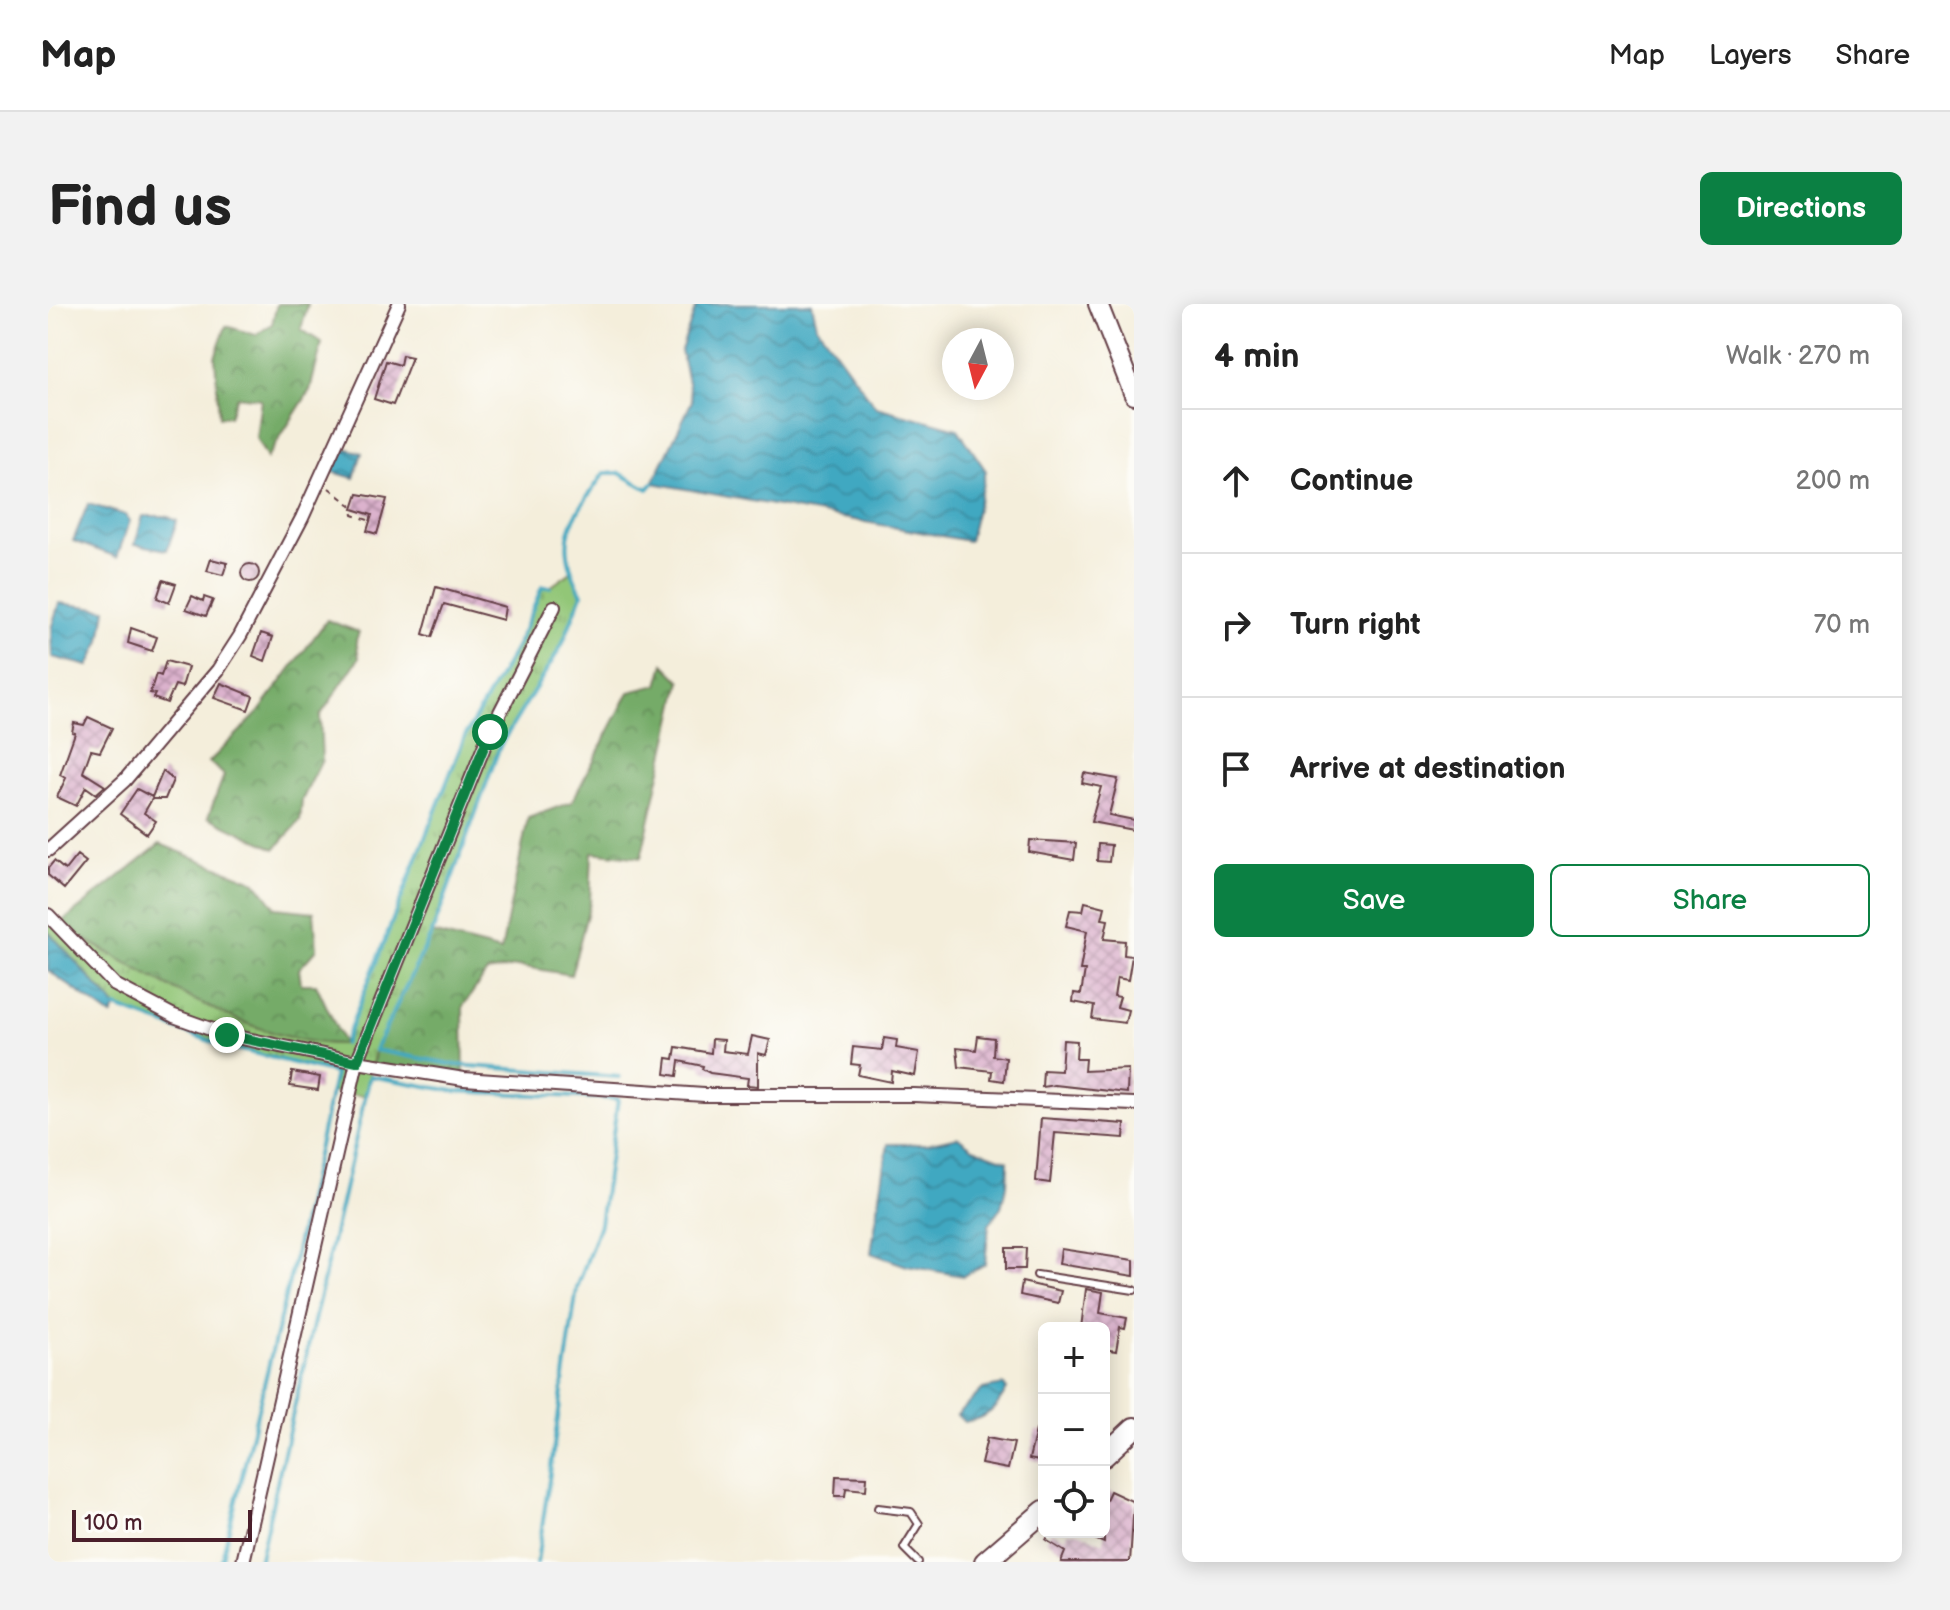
<!DOCTYPE html>
<html lang="en">
<head>
<meta charset="utf-8">
<style>
  :root { --surface:#fff; --page:#f2f2f2; --text:#222; --muted:#767676; --line:#e0e0e0; --accent:#0b8043 }
  body { margin:0; font-family:"Balsamiq Sans",sans-serif; background:var(--page); color:var(--text) }
  .controls { position:absolute; right:24px; bottom:24px; display:grid; overflow:hidden; border-radius:12px; box-shadow:0 4px 20px #0003 }
  .controls button { width:72px; height:72px; display:grid; place-items:center; padding:0; border:0; border-bottom:2px solid var(--line); background:var(--surface); color:var(--text); font:40px sans-serif }
  .compass { position:absolute; left:894px; top:24px; width:72px; height:72px; border-radius:50%; background:var(--surface); box-shadow:0 4px 20px #0003; rotate:187deg }
  .scale { position:absolute; left:24px; bottom:20px; width:180px; box-sizing:border-box; padding-left:8px; border:4px solid #4a1f2b; border-top:0; font-size:22px; line-height:28px; white-space:nowrap; color:#4a1f2b; -webkit-text-stroke:6px #fdfcf7; paint-order:stroke }
  .stop { position:absolute; width:24px; height:24px; margin:-18px; border:6px solid #0b8043; border-radius:50%; background:#fff }
  .stop.end { background:#0b8043; border-color:#fff; box-shadow:0 2px 8px #0008 }
  .list { margin:0; padding:0; list-style:none }
  h2 { display:flex; justify-content:space-between; align-items:center; height:104px; margin:0; padding:0 32px; font-size:34px }
  h2 small { font-size:26px; font-weight:400; color:var(--muted) }
  .list li { display:grid; grid-template-columns:52px 1fr auto; gap:24px; align-items:center; box-sizing:border-box; height:144px; padding:0 32px; border-top:2px solid var(--line) }
  .list b { display:block; font-size:30px; white-space:nowrap }
  .list em { font-size:26px; font-style:normal; color:var(--muted) }
  .actions { display:flex; gap:16px; padding:24px 32px }
  .actions a { flex:1; padding:18px 0; border:2px solid var(--accent); border-radius:12px; text-align:center; font-size:28px; color:var(--accent) }
  .actions .main { background:var(--accent); color:#fff }
  .icon { flex:none; width:44px; height:44px; fill:none; stroke:currentColor; stroke-width:2; stroke-linecap:round; stroke-linejoin:round }
  .map { position:relative; flex:none; width:1086px; height:1258px; overflow:hidden; border-radius:12px }
  header { display:flex; align-items:center; gap:48px; box-sizing:border-box; height:112px; padding:0 40px; background:var(--surface); border-bottom:2px solid var(--line) }
  header strong { font-size:38px }
  nav { display:flex; gap:44px; margin-inline-start:auto; font-size:28px }
  .intro { display:flex; align-items:center; justify-content:space-between; box-sizing:border-box; height:192px; padding:0 48px }
  h1 { margin:0; font-size:56px }
  .button { padding:20px 36px; border-radius:12px; background:var(--accent); color:#fff; font-size:28px; font-weight:700 }
  main { display:flex; gap:48px; padding:0 48px }
  aside { flex:1; background:var(--surface); border-radius:12px; box-shadow:0 4px 20px #0003 }
  .map>svg:first-child { display:block }
  .grass { fill:url(#grass-tufts); stroke:#6e7251; stroke-width:2 }
  .forest { fill:url(#forest-crowns); stroke:#60654a; stroke-width:2 }
  .water { fill:url(#water-waves); stroke:#466476; stroke-width:2 }
  .lines { fill:none; stroke-linecap:round; stroke-linejoin:round }
  .stream { stroke:#41a8c1; stroke-width:4 }
  .building { fill:url(#building-cross-hatch) }
  .lane-casing { stroke:#643e45; stroke-width:10 }
  .street-casing { stroke:#643e45; stroke-width:16 }
  .secondary-casing { stroke:#643e45; stroke-width:22 }
  .primary-casing { stroke:#643e45; stroke-width:24 }
  .path { stroke:#643e45; stroke-width:2; stroke-dasharray:6 6; stroke-linecap:butt }
  .lane { stroke:#fff; stroke-width:6 }
  .street { stroke:#fff; stroke-width:12 }
  .secondary { stroke:#fff; stroke-width:18 }
  .primary { stroke:#fff; stroke-width:20 }
  .route { stroke:#0b8043; stroke-width:10 }
</style>
</head>
<body>
<header>
<strong>Map</strong>
<nav><a>Map</a><a>Layers</a><a>Share</a></nav>
</header>
<div class="intro"><h1>Find us</h1><a class="button">Directions</a></div>
<main>
<div class="map">
<svg width="1086" height="1258" viewBox="0 0 1086 1258">
  <defs>
    <pattern id="grass-tufts" width="24" height="20" patternUnits="userSpaceOnUse" patternTransform="scale(2)"><rect width="24" height="20" fill="#92c677"/><path d="M3 7l-1-3M5 7V3M7 7l1-3M15 17l-1-3M17 17v-4M19 17l1-3" fill="none" stroke="#79a062"/></pattern>
    <pattern id="forest-crowns" width="20" height="18" patternUnits="userSpaceOnUse" patternTransform="scale(2)"><rect width="20" height="18" fill="#75ab68"/><path d="M2 6a3 3 0 1 1 6 0M12 15a3 3 0 1 1 6 0" fill="none" stroke="#628b56"/></pattern>
    <pattern id="water-waves" width="16" height="10" patternUnits="userSpaceOnUse" patternTransform="scale(2)"><rect width="16" height="10" fill="#41a8c1"/><path d="M0 5q4-4 8 0t8 0" fill="none" stroke="#38889d"/></pattern>
    <pattern id="building-cross-hatch" width="8" height="8" patternUnits="userSpaceOnUse" patternTransform="scale(2)"><rect width="8" height="8" fill="#dcb2cd"/><path d="M0 0l8 8M0 8l8-8" fill="none" stroke="#b490a7"/></pattern>
  </defs>
  <rect width="100%" height="100%" fill="#fdfcf7"/>
  <filter id="ink" filterUnits="userSpaceOnUse"><feTurbulence type="fractalNoise" baseFrequency=".0125" numOctaves="2"/><feDisplacementMap in="SourceGraphic" scale="16" xChannelSelector="R" yChannelSelector="G"/><feConvolveMatrix kernelMatrix="1 2 1 2 8 2 1 2 1" color-interpolation-filters="sRGB"/></filter>
  <filter id="wash" filterUnits="userSpaceOnUse"><feTurbulence type="fractalNoise" baseFrequency=".006" numOctaves="4" result="noise"/><feDisplacementMap in="SourceGraphic" scale="32" xChannelSelector="R" yChannelSelector="G"/><feGaussianBlur stdDeviation="1.8" result="paint"/><feColorMatrix in="noise" values="0 0 0 0 0 0 0 0 0 0 0 0 0 0 0 0 0 1.4 0 .05"/><feComposite in="paint" operator="in"/></filter>
  <g filter="url(#wash)">
    <rect width="100%" height="100%" fill="#f4eedb"/>
    <path class="grass" d="M523,268L534,290L514,341L452,442L384,629L327,746L317,792L283,788L287,769L176,742L68,703L0,627V611L10,621L63,649L296,739L417,432L469,342L494,283H502Z"/>
    <path class="forest" d="M229,0H260L253,25L274,39L262,86L219,154L208,134L213,95L189,92L181,112L171,113L167,53L178,22L208,31L224,20Z
      M279,316L311,328L308,336L311,354L272,412L274,456L254,496L252,517L227,545L160,513L176,471L161,458L210,409Z
      M616,360L633,377L593,554L544,548L542,599L523,671L472,662L439,668L415,702L416,775L325,761L327,746L384,629L453,647L480,514L524,498L581,388L610,381Z
      M112,540L208,578L228,604L266,608L269,645L251,665L253,680H268L296,740C203,742 92,663 10,621Z"/>
    <path class="water" d="M649,0H764L769,22L828,103L910,125L938,167L921,237L605,179L644,97L633,46Z
      M290,142L314,149L306,174L282,167Z
      M40,200L78,211L82,217L69,253L25,237Z
      M95,212H118L129,217L119,246L87,240Z
      M11,299L58,305L53,337L41,362L4,353L3,325Z
      M0,627L68,703L63,712L0,666Z
      M910,833L925,844L960,857L959,881L953,903L941,921L937,960L915,972L859,962L823,949L840,840H878Z
      M955,1081L959,1085C948,1106 939,1114 916,1118L909,1111L935,1085Z"/>
    <g class="lines">
      <path class="stream" d="M68,703L176,742L287,769L244,965L173,1258
        M296,740L417,432L469,342L494,283H502
        M571,773L409,761L327,746L384,629L452,442L514,341L534,290C504,234 524,216 556,169H571L600,185L605,179
        M211,1258L322,772L406,787L570,795L552,920L529,984L489,1258"/>
    </g>
    <g id="blocks">
      <path class="building" d="M354,51L364,53L345,101L326,95L338,57L352,61Z
        M310,190L339,195L329,230L319,227L324,211L305,205Z
        M163,255L179,259L175,271L159,267Z
        M193 269a9 9 0 1 1 18 0a9 9 0 1 1-18 0Z
        M115,276L128,280L121,299L109,294Z
        M388,283L457,303L455,316L396,300L384,333L375,330Z
        M144,292L155,297L156,293L165,296L158,312L138,305Z
        M83,324L109,333L104,347L80,339Z
        M213,329L225,333L217,357L205,352Z
        M118,357L140,363L134,383L127,381L119,399L105,394L107,390L102,389L108,370L113,372Z
        M173,379L205,392L200,406L166,394Z
        M40,413L64,424L52,448L43,446L35,468L57,482L48,490L38,483L28,502L9,493L18,474L12,471L27,429L24,428L26,419L36,421Z
        M115,467L125,476L117,495H104L96,509L108,517L99,530L72,510L89,485L104,493Z
        M1036,469L1070,475L1061,511L1086,516L1085,526L1043,518L1053,483L1034,479Z
        M982,536L1028,539L1026,556L981,548Z
        M1050,540L1063,541L1061,558L1049,557Z
        M29,551L38,558L16,585L0,571V564L6,557L17,566Z
        M1037,598L1057,603L1054,615L1060,616L1056,635L1077,637L1076,651L1084,652L1080,676L1069,674L1066,692L1072,693L1069,703L1080,706L1077,719L1044,715L1046,702L1025,698L1026,689L1033,690L1037,666H1032L1039,627L1018,622L1022,606L1035,607Z
        M704,732L722,736L718,751L710,749V782L699,781L700,774L662,769L654,765L655,762L631,757L629,772L617,770L619,754L626,755L628,743L663,749L664,735L676,736L675,747L700,750Z
        M930,732L946,734L945,752L958,754L956,777L943,775L944,767L911,763L909,744L928,746Z
        M836,734L849,736L848,744L871,748L867,772L844,767L843,778L810,771L812,761L803,760L805,743L834,746Z
        M1015,736L1029,737L1028,755H1037L1036,767L1080,765L1079,789L1007,781L994,783L995,766L1013,767Z
        M244,768L272,773L270,786L242,782Z
        M993,814L1077,820L1076,834L1007,829L1002,879L988,877Z
        M958,944H978L977,965H958Z
        M1013,945L1086,956V972L1011,960Z
        M974,978L1013,987L1010,999L972,991Z
        M1038,985L1055,988L1052,1009L1079,1014L1077,1024L1072,1023L1068,1047L1056,1045V1024H1033Z
        M988,1126L996,1128V1158L981,1155Z
        M939,1134L966,1139L960,1165L933,1160Z
        M788,1172L819,1173L818,1186L798,1184L797,1192H787Z
        M1062,1187L1086,1198L1082,1258H1013L1017,1248L998,1236L1003,1228L1018,1234L1020,1228H1030L1056,1239V1200Z"/>
    </g>
  </g>
  <g filter="url(#ink)">
    <use href="#blocks" fill-opacity="0" stroke="#643e45" stroke-width="2"/>
    <g class="lines">
      <g class="lane-casing">
        <path id="lane" d="M989,971L1086,986
          M830,1204L863,1208L871,1220L856,1244L870,1258"/>
      </g>
      <g class="street-casing">
        <path id="street" d="M0,546L77,476L170,366L192,332L254,214L351,0
          M0,611L67,681L126,712L179,731L309,758L416,775L656,791H866L1086,800
          M195,1258L309,758L442,428L506,303"/>
      </g>
      <g class="secondary-casing">
        <path id="secondary" d="M1050,0L1086,91"/>
      </g>
      <g class="primary-casing">
        <path id="primary" d="M1056,1152L1086,1124
          M937,1258L996,1207"/>
      </g>
      <path class="path" d="M281,184L303,201L305,211L320,216"/>
      <use href="#lane" class="lane"/>
      <use href="#street" class="street"/>
      <use href="#secondary" class="secondary"/>
      <use href="#primary" class="primary"/>
    </g>
  </g>
  <g class="lines" filter="url(#ink)">
    <path class="route" d="M179,731L309,758L442,428"/>
  </g>
</svg>
<div class="controls">
<button>+</button>
<button>−</button>
<button><svg class="icon" aria-label="locate" viewBox="0 0 24 24"><circle cx="12" cy="12" r="6"/><path d="M12 2v4M12 18v4M2 12h4M18 12h4"/></svg></button>
</div>
<svg class="compass" viewBox="-18 -18 36 36"><path d="M0-13l5 13h-10z" fill="#e53935"/><path d="M0 13l5-13h-10z" fill="#767676"/></svg>
<div class="scale">100 m</div>
<div class="stop" style="left:442px;top:428px"></div>
<div class="stop end" style="left:179px;top:731px"></div>
</div>
<aside>
<h2>4 min<small>Walk · 270 m</small></h2>
<ul class="list">
<li><svg class="icon" aria-label="ahead" viewBox="0 0 24 24"><path d="M12 20V5M6 11l6-6 6 6"/></svg><div><b>Continue</b></div><em>200 m</em></li>
<li><svg class="icon" aria-label="right" viewBox="0 0 24 24"><path d="M7 20v-9h11M14 6l5 5-5 5"/></svg><div><b>Turn right</b></div><em>70 m</em></li>
<li><svg class="icon" aria-label="arrive" viewBox="0 0 24 24"><path d="M6 21V4h12l-3 4 3 4H6"/></svg><div><b>Arrive at destination</b></div></li>
</ul>
<div class="actions"><a class="main">Save</a><a>Share</a></div>
</aside>
</main>
</body>
</html>
